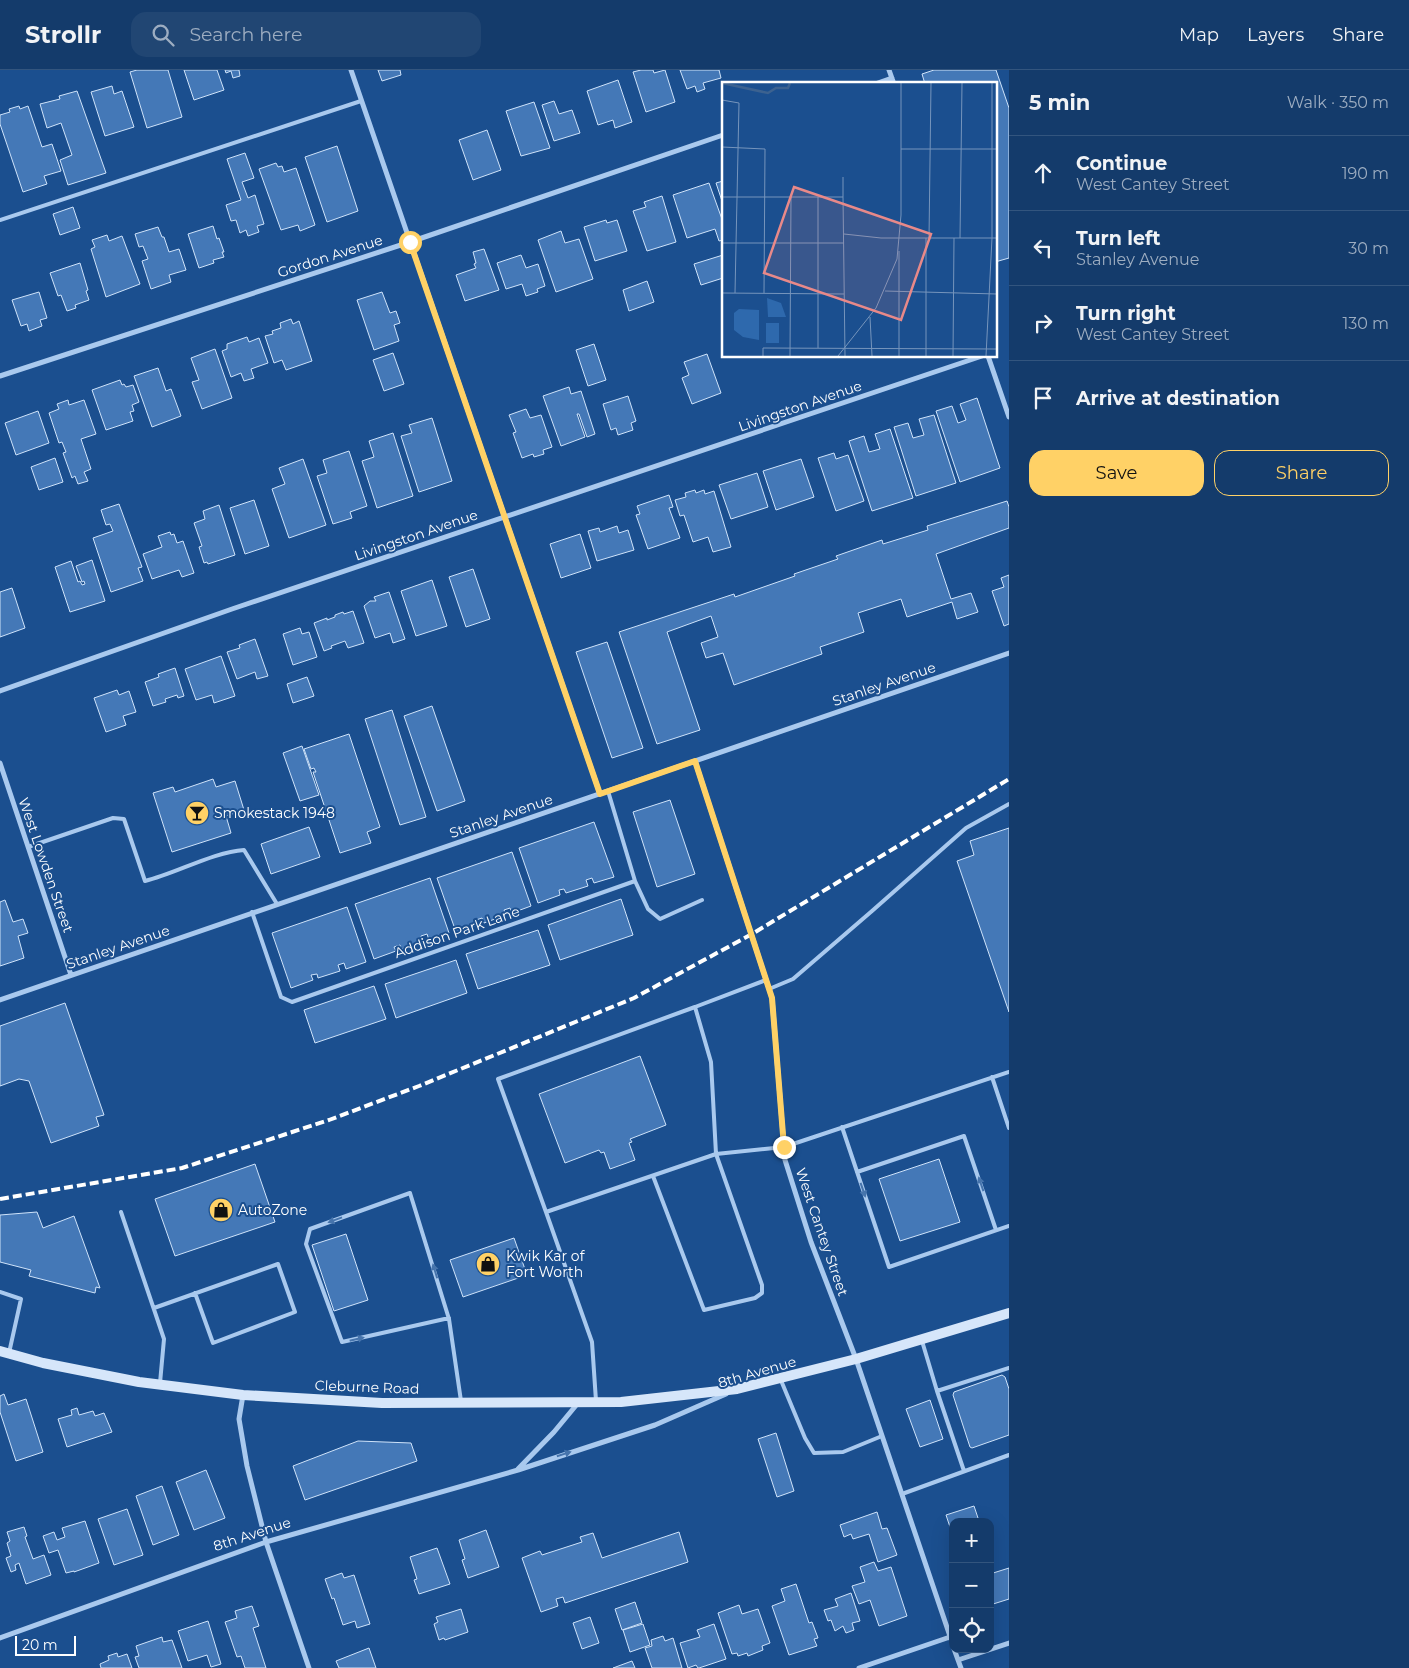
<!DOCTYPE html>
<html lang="en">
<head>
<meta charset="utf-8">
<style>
  :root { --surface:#143b6b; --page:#214673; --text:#f1f3f6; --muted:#9dadc1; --line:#33557e; --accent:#ffd166 }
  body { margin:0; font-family:Montserrat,sans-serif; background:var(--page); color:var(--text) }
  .controls { position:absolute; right:15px; bottom:15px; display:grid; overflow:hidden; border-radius:10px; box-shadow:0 5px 20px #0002 }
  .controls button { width:45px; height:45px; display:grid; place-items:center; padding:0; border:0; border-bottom:1px solid var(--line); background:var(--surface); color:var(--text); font:25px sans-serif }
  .scale { position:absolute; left:15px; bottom:12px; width:61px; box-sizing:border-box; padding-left:5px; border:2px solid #fff; border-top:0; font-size:14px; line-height:18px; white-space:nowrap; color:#fff; -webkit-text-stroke:4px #1b4f8f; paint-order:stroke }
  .stop { position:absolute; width:15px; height:15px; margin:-11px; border:4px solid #ffd166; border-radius:50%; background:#fff }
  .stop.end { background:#ffd166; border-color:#fff; box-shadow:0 1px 5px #0008 }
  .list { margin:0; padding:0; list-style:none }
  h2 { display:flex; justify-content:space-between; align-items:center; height:65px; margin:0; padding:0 20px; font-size:21px }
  h2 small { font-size:16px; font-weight:400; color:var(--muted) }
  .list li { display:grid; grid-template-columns:32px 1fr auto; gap:15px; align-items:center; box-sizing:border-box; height:75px; padding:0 20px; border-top:1px solid var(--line) }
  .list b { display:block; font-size:19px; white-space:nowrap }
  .list p { margin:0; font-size:16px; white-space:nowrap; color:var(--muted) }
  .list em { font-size:16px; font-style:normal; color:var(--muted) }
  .actions { display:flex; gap:10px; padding:15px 20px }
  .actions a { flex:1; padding:11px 0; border:1px solid var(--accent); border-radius:15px; text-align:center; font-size:18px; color:var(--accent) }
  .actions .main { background:var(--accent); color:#111 }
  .icon { flex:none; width:28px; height:28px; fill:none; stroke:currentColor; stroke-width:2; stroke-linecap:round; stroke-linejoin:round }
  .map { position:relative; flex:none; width:1009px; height:1598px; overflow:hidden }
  header { display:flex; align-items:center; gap:30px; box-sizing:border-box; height:70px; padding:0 25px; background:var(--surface); border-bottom:1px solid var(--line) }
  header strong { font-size:24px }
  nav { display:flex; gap:28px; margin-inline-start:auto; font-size:18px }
  .search { width:350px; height:45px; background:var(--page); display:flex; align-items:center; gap:12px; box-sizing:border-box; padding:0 18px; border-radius:15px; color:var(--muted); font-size:19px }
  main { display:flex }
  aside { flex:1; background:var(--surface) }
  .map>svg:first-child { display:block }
  .building { fill:#4478b7; stroke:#cfe3fa }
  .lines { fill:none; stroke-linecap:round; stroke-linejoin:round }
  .lane { stroke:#a9c9ee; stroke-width:4 }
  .street { stroke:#a9c9ee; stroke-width:5 }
  .secondary { stroke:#d6e6fa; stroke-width:10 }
  .rail { stroke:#fff; stroke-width:4; stroke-dasharray:9 4; stroke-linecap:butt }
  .oneway { fill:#4674ac }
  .route { stroke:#ffd166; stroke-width:6 }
  .labels { text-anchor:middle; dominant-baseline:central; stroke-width:4; stroke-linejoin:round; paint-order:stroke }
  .street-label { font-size:14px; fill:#fff; stroke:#1b4f8f }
  .poi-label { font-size:14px; fill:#fff; stroke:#1b4f8f; text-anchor:start }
  .inset-river { fill:none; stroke:#3c6290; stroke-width:2.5 }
  .inset-road { fill:none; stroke:#7695bc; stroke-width:1 }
  .view { fill:#e88989; fill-opacity:0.15; stroke:#e88989; stroke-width:2.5 }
  .inset-edge { fill:none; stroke:#fff; stroke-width:2.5 }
</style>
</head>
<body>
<header>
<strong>Strollr</strong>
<div class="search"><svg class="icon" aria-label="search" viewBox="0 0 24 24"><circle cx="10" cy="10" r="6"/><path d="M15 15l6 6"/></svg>Search here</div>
<nav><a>Map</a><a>Layers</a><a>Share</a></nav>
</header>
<main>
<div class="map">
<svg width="1009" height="1598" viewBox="0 0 1009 1598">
  <rect width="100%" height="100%" fill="#1b4f8f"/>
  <path class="building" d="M137,0H168L182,47L147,58L130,2Z
    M184,0H217L224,20L194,30Z
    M225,0H239L240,6L233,8L231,1L226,3Z
    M378,0H400L401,5L382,11Z
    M641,0H653L654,3L665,0L675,32L646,42L633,2Z
    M680,0H719L721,8L703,13L705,19L697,22L695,16L687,19Z
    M934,0H996L1009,38V188L995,192V14H925L922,4Z
    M618,10L632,52L615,58L613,50L598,55L587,21Z
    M112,16L114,24L122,21L134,57L105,66L91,22Z
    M77,21L106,103L68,115L60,90L72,85L61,53L47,58L40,34L60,29L59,26Z
    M554,31L559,44L572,40L580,63L554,71L542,35Z
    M534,32L550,78L521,86L506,41Z
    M19,36L20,39L28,36L42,77L52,74L61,101L44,106L47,114L23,122L0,54V45L10,42L9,39Z
    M487,60L501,100L473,110L459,70Z
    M337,76L358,141L327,152L305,87Z
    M245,83L254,108L242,112L248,128L255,125L264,154L257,156L259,162L248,166L246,160L240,163L236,150L231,151L226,135L241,130L227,89Z
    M276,93L278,97L282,96L284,102L296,98L315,155L300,161L298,155L281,160L259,99Z
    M723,111V134L716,113Z
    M709,113L723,152V170L719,171L715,159L687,168L673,125Z
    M662,126L676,172L647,181L633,141L646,137L644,132Z
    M73,137L80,158L60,165L53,144Z
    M606,150L607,153L617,150L627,181L595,191L584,157Z
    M213,156L217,169L219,168L224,182H222L224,187L213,190L214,193L199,198L188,164Z
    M158,157L162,167H164L169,182L179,179L186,200L169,205L171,212L151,219L142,191L148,189L143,176L139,177L135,164Z
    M561,161L565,173L579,169L593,209L556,222L538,170Z
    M107,165L109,171L122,166L140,214L106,227L91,179L95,177L92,170Z
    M484,179L499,220L465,231L456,205L476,198L474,194L476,193L473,182Z
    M521,185L526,198L538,194L545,216L537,219L538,222L526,226L522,214L506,219L497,193Z
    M723,185V208L701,215L694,194Z
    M80,193L88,220L86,221L89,230L75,235L76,238L67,241L61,225L58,226L50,203Z
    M647,211L654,232L629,241L623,220Z
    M39,222L47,248L40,250L42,256L29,261L27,254L21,256L12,230Z
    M382,222L390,243L396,241L400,253L394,255L399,271L374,280L357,230Z
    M291,249L293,254L299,251L312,291L286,300L282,290L274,293L265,266L273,264L272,261L281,258L280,253Z
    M247,267L249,272L259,268L268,293L251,299L254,308L244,311L241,303L231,307L222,281L227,279V274Z
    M594,274L606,310L588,316L576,280Z
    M215,279L232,328L202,339L192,312L199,310L191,288Z
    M393,283L404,314L384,321L373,290Z
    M707,284L721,323L692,334L682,308L689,305L684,292Z
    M158,298L166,321L171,319L181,346L152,357L134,306Z
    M120,310L122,315L124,314L126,317L133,315L139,332L132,335L134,341L130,342L133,351L106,360L92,320Z
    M569,317L571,324L581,321L595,364L587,367L579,344H577L585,367L561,376L543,326Z
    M628,326L636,351L631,353L633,360L618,365L616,358L611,360L603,334Z
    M977,328L1000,398L960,412L936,341L952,336L958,353L966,350L960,334Z
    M68,330L69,335L84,330L96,364L81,369L91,399L84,402L88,411L78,414L75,406L72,408L63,383L66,382L62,372L59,373L49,343L59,339L57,334Z
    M526,339L530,348L541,345L552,377L543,380L544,384L534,387L533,384L522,388L513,363L516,362L509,345Z
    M38,341L49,373L16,385L5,353Z
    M934,345L956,413L916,426L894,357L908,353L913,368L924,365L919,349Z
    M432,348L452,411L419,422L401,366L412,363L409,355Z
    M890,359L913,428L872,441L849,371L864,366L869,382L880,379L875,364Z
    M393,363L413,426L377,438L362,391L374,387L369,371Z
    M349,381L367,436L350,442L352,448L333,454L317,406L327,403L323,390Z
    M834,383L836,389L848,385L864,431L836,441L818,388Z
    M55,388L63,412L39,420L31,397Z
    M303,389L326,455L289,468L272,419L285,414L279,398Z
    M801,389L814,427L776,440L763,401Z
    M757,403L768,437L731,449L719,415Z
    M695,420L696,423L704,420L705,424L714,421L731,477L713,482L708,467L693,472L684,445L680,446L675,430L686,427L685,423Z
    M669,425L673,437L669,438L680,468L648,479L636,445L640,444L637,436Z
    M254,430L269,476L245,484L230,438Z
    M1007,431L1009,437V458L936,484L951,529L971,523L978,542L957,549L952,532L907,547L901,529L858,543L864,562L820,577L822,584L734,615L723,583L706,588L701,573L718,567L711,546L667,562L700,660L657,674L619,562L734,524L735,527L795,506L794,504L838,489L836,486L882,470L883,474L928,460L927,456Z
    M119,434L142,497L138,498L143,511L111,522L93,468L113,461L110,454L106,455L101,440Z
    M219,435L235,485L208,494L207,492L204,493L199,477L202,476L194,453L205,449L203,441Z
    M617,456L619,463L628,460L634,480L597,491L588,461L599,458L600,462Z
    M170,462L171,465L174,464L177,473L183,471L194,503L182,507L179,500L152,509L143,484L162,477L158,466Z
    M580,464L591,498L561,508L550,474Z
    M92,490L105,531L70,542L55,497L71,491L78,512L80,511L82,515L85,514L84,511L82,512L76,496Z
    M473,499L490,549L466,557L449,507Z
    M1009,505V554L1004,556L992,521L1004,517L1001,508Z
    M432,510L447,556L416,566L401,521Z
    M12,518L25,558L0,567V522Z
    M389,522L405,569L393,573L390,563L375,568L364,536L370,531H376L374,527Z
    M353,541L364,573L348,578L345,571L331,576L332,578L324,581L314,553L327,548V550L335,547V545L343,542L344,544Z
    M300,558L302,564L309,562L317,587L293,595L283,564Z
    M255,569L268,606L257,609L255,602L237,609L227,582L240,578L239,575Z
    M607,572L643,678L612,688L576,582Z
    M221,586L235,626L214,633L212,625L196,630L185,599Z
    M175,598L184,626L178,628L177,625L165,629L166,632L153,636L145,612L159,607L158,604Z
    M307,607L314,626L293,633L287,614Z
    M117,620L119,625L129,621L136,642L123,646L126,655L106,662L94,628Z
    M432,636L465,731L437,741L404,646Z
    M392,640L426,747L400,755L365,649Z
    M349,664L380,757L367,762L371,773L340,783L313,702H316L314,698L311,699L304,679Z
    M302,676L319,725L300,731L283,683Z
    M213,709L216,717L235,711L244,740L226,746L231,763L172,782L153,723L173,717L175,722Z
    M670,730L695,804L657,817L633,742Z
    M594,752L614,807L594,813L592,808L586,810L588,816L566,823L564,819L559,820L560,825L538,833L519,778Z
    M309,757L320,787L271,804L261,774Z
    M1009,758V942L957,791L974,785L970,771Z
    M512,782L531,836L512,843L510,838L504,840L506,845L484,853L482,848L476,850L478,855L456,862L437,808Z
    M430,808L449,863L429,870L427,864L421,866L423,872L401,879L400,875L394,877L396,881L374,889L355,834Z
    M621,829L633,865L560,890L548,855Z
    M5,830L13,852L23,849L28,863L18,866L24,888L0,896V832Z
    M347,837L366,892L346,899L344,893L338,895L340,901L318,908L317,904L311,905L313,910L291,918L272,863Z
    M538,860L550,895L478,919L466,884Z
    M456,890L467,923L396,948L385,914Z
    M374,916L386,949L315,973L304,940Z
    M65,933L104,1045L96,1047L99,1056L51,1073L29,1011L19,1009L0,1016V956Z
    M640,986L666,1055L630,1069L632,1072L629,1073L635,1090L610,1099L604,1082L601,1083L599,1080L565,1093L539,1024Z
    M939,1089L960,1152L900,1171L879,1109Z
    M255,1094L275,1152L175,1186L155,1129Z
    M37,1142L43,1158L74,1146L100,1218L96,1217L95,1223L29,1206L31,1200L0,1192V1145Z
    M346,1164L368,1230L334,1241L312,1175Z
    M514,1168L527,1205L463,1227L450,1190Z
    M1002,1305L1005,1307L1009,1319V1365L972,1378L970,1377L953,1325L954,1322Z
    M4,1324L8,1335L26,1329L43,1382L16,1391L0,1342V1326Z
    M930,1330L943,1369L920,1377L906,1339Z
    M77,1338L79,1345L93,1341L95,1346L104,1343L112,1362L67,1377L58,1349L72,1345L71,1340Z
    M776,1363L794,1421L777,1427L758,1369Z
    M358,1371L411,1373L417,1391L305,1430L293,1396Z
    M206,1400L225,1448L194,1460L176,1412Z
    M162,1416L179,1465L153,1475L136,1426Z
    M974,1436L979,1451L953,1452V1460H951L946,1445Z
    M127,1439L143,1485L114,1495L98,1449Z
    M877,1442L882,1459L887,1458L897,1485L878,1492L869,1464L853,1469L851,1464L844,1467L840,1455Z
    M85,1451L99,1493L74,1502V1501L66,1503L58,1480L49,1483L43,1466L54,1462L57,1470L65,1467L62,1458Z
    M24,1457L27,1466L25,1467L33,1489L44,1485L51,1505L26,1514L19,1493L15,1495L16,1500L11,1502L6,1488L11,1486L7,1473L10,1471L7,1462Z
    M486,1460L499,1497L468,1508L462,1490L465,1489L459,1470Z
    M679,1462L688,1492L565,1533L563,1527L556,1529L558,1536L541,1542L522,1488L540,1481L542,1485L582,1472L580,1467L593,1463L602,1488Z
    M437,1478L450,1514L419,1524L414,1510L417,1509L410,1487Z
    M874,1492L878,1501L891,1497L907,1546L879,1556L870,1530L859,1534L852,1516L865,1512L860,1497Z
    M1009,1498V1529L990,1535V1504Z
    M342,1503L344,1508L354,1505L370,1554L357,1558L355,1551L343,1555L334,1528L332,1529L325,1509Z
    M796,1514L809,1553L812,1552L818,1568L814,1569L817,1576L789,1585L772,1536L785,1531L781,1519Z
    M851,1523L860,1551L852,1553L854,1560L846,1563L843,1556L835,1561L831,1550L828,1551L824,1540L838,1536L835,1529Z
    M635,1532L642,1553L622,1560L615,1539Z
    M739,1535L742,1544L758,1539L770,1573L762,1576L763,1580L748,1586L747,1583L738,1586L737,1583L732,1584L718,1543Z
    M252,1536L259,1556L253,1558L266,1598H245L241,1586L237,1587L225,1552L237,1548L235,1541Z
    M461,1539L468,1562L445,1570L444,1568L439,1570L434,1554L438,1552L436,1547Z
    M590,1547L599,1573L582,1579L573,1553Z
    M208,1551L221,1594L211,1597L207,1585L188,1591L178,1561Z
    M643,1554L650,1575L630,1582L623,1560Z
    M714,1554L726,1589L699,1598H698L696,1595L688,1598L680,1573L700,1567L697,1560Z
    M663,1566L665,1571L673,1568L682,1598H652L645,1578L652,1576L651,1570Z
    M162,1567L163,1572L172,1570L182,1598H139L135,1587L139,1586L136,1576Z
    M369,1578L376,1598H339L336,1591Z
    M117,1583L118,1587L127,1584L132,1598H101L100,1594L109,1590L108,1586Z
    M632,1591L635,1598H613Z"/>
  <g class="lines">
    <path class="lane" d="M0,150L361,31
      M28,777L113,748L124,749L145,811C177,803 213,782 244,780L277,834
      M635,811L648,839L660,849L702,830
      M252,842L281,927L292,932L635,811L608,721
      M769,919L793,909L872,841L966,758L1009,734
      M992,1007L1009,1058
      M842,1057L889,1197L1009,1156
      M857,1102L964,1066L996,1160
      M653,1106L704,1240L755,1228L762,1223V1215L716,1084L711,992L695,937L766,910
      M121,1142L164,1269L160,1313
      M546,1142L498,1009L695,937
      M0,1222L21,1229L9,1283
      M154,1238L278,1194L295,1242L213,1273L195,1223
      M449,1248L342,1272L306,1174L310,1159L410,1123L449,1249L461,1331
      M922,1271L937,1321L1009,1298
      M780,1308L805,1368L814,1383L843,1382L882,1366
      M937,1321L964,1401
      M596,1331L592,1272L546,1142L716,1084L784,1077L1009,1002
      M902,1424L1009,1385"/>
    <path class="street" d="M351,0L600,724
      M889,0L894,14
      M875,14L892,8
      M988,286L1009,347
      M0,306L410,172L723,65
      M0,621L232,539L982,286
      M695,691L772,928L785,1090L811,1172L856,1289L953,1575
      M0,693L71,905
      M0,930L1009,583
      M243,1325L239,1349L247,1396L266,1472L309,1598
      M518,1399L554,1362L578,1333
      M0,1568L266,1472L518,1400L655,1355L726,1324
      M954,1579L961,1598
      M958,1590L1009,1573
      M859,1598L950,1567"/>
    <path class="secondary" d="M0,1281L43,1293L139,1312L243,1325L382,1333L621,1332L737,1319L856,1289L1009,1243"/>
    <path class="rail" d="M0,1129L182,1098L329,1050L419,1016L634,928L752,864L1009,709"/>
  </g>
  <defs><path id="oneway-solid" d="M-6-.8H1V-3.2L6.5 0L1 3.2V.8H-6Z" transform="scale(1.25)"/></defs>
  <g class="oneway">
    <use href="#oneway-solid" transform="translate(981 1114) rotate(-109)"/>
    <use href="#oneway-solid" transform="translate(863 1120) rotate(71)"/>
    <use href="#oneway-solid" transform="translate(335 1150) rotate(160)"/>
    <use href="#oneway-solid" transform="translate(435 1201) rotate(-107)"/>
    <use href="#oneway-solid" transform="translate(357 1269) rotate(-13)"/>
    <use href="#oneway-solid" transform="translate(564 1384) rotate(-18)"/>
  </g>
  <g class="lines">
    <path class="route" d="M410,172L600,724L695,691L772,928L784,1077"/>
  </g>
  <defs>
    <g id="bar-disc" transform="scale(1.25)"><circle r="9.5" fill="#ffd166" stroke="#1b4f8f"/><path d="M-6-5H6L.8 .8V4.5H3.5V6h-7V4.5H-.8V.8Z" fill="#111"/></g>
    <g id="shop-disc" transform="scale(1.25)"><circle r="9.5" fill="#ffd166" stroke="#1b4f8f"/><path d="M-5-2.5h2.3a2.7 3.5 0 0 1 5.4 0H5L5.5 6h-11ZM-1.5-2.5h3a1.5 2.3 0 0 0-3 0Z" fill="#111"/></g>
  </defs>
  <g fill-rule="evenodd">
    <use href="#bar-disc" x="197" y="743"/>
    <use href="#shop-disc" x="221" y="1140"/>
    <use href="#shop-disc" x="488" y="1194"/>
  </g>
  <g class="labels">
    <g class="street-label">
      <text transform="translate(330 186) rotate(-18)">Gordon Avenue</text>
      <text transform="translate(800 336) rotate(-19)">Livingston Avenue</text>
      <text transform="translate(416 465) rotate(-19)">Livingston Avenue</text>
      <text transform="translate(884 614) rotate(-19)">Stanley Avenue</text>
      <text transform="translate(501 746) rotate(-19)">Stanley Avenue</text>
      <text transform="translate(46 795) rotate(71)">West Lowden Street</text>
      <text transform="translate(457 862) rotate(-19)">Addison Park Lane</text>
      <text transform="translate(118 877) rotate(-19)">Stanley Avenue</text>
      <text transform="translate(822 1162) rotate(71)">West Cantey Street</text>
      <text transform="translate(757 1302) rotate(-16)">8th Avenue</text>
      <text transform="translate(367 1317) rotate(2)">Cleburne Road</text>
      <text transform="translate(252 1464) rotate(-18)">8th Avenue</text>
    </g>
    <g class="poi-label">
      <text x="214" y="743">Smokestack 1948</text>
      <text x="238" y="1140">AutoZone</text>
      <text x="506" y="1186">Kwik Kar of<tspan x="506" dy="16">Fort Worth</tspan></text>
    </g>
  </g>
  <g transform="translate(722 12)">
    <rect width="275" height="275" fill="#1b4f8f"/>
    <path d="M45,216L59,221L64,235H46ZM17,227L37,228V258L21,255L12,248V231ZM44,241H57V261H44Z" fill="#2e69ad"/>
    <path class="inset-river" d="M0,1L46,11L54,6H66L68,1"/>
    <path class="inset-road" d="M0,18L17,21L13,211M0,65L43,67L42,211M179,67H275M121,95V115M0,115H121L123,274M96,115V266M122,152L159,156H275M207,156L209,1M238,156L240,1M0,161H122M163,209L275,212M0,211L122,212M148,235L150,274M41,274V266L275,267M68,274L69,115M116,274L154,226L175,177L179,133V1M177,274V169M204,274V156M231,274L232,156M264,274L270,156V1"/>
    <path class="view" d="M72,105L209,152L179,238L42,191Z"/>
    <rect width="275" height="275" class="inset-edge"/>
  </g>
</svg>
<div class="controls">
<button>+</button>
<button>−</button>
<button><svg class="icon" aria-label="locate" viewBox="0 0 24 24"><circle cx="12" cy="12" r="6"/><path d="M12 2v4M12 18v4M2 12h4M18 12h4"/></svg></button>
</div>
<div class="scale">20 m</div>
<div class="stop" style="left:410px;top:172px"></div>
<div class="stop end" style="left:784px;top:1077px"></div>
</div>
<aside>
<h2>5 min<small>Walk · 350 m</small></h2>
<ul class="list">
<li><svg class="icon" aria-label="ahead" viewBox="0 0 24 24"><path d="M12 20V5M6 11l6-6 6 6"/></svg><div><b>Continue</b><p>West Cantey Street</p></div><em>190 m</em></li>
<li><svg class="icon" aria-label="left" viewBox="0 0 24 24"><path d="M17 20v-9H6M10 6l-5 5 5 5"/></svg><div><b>Turn left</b><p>Stanley Avenue</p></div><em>30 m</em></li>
<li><svg class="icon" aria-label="right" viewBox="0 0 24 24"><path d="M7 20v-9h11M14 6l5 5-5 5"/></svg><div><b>Turn right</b><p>West Cantey Street</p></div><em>130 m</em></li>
<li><svg class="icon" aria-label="arrive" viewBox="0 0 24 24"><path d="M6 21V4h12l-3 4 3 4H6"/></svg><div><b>Arrive at destination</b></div></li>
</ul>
<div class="actions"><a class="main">Save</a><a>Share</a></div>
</aside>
</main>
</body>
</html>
